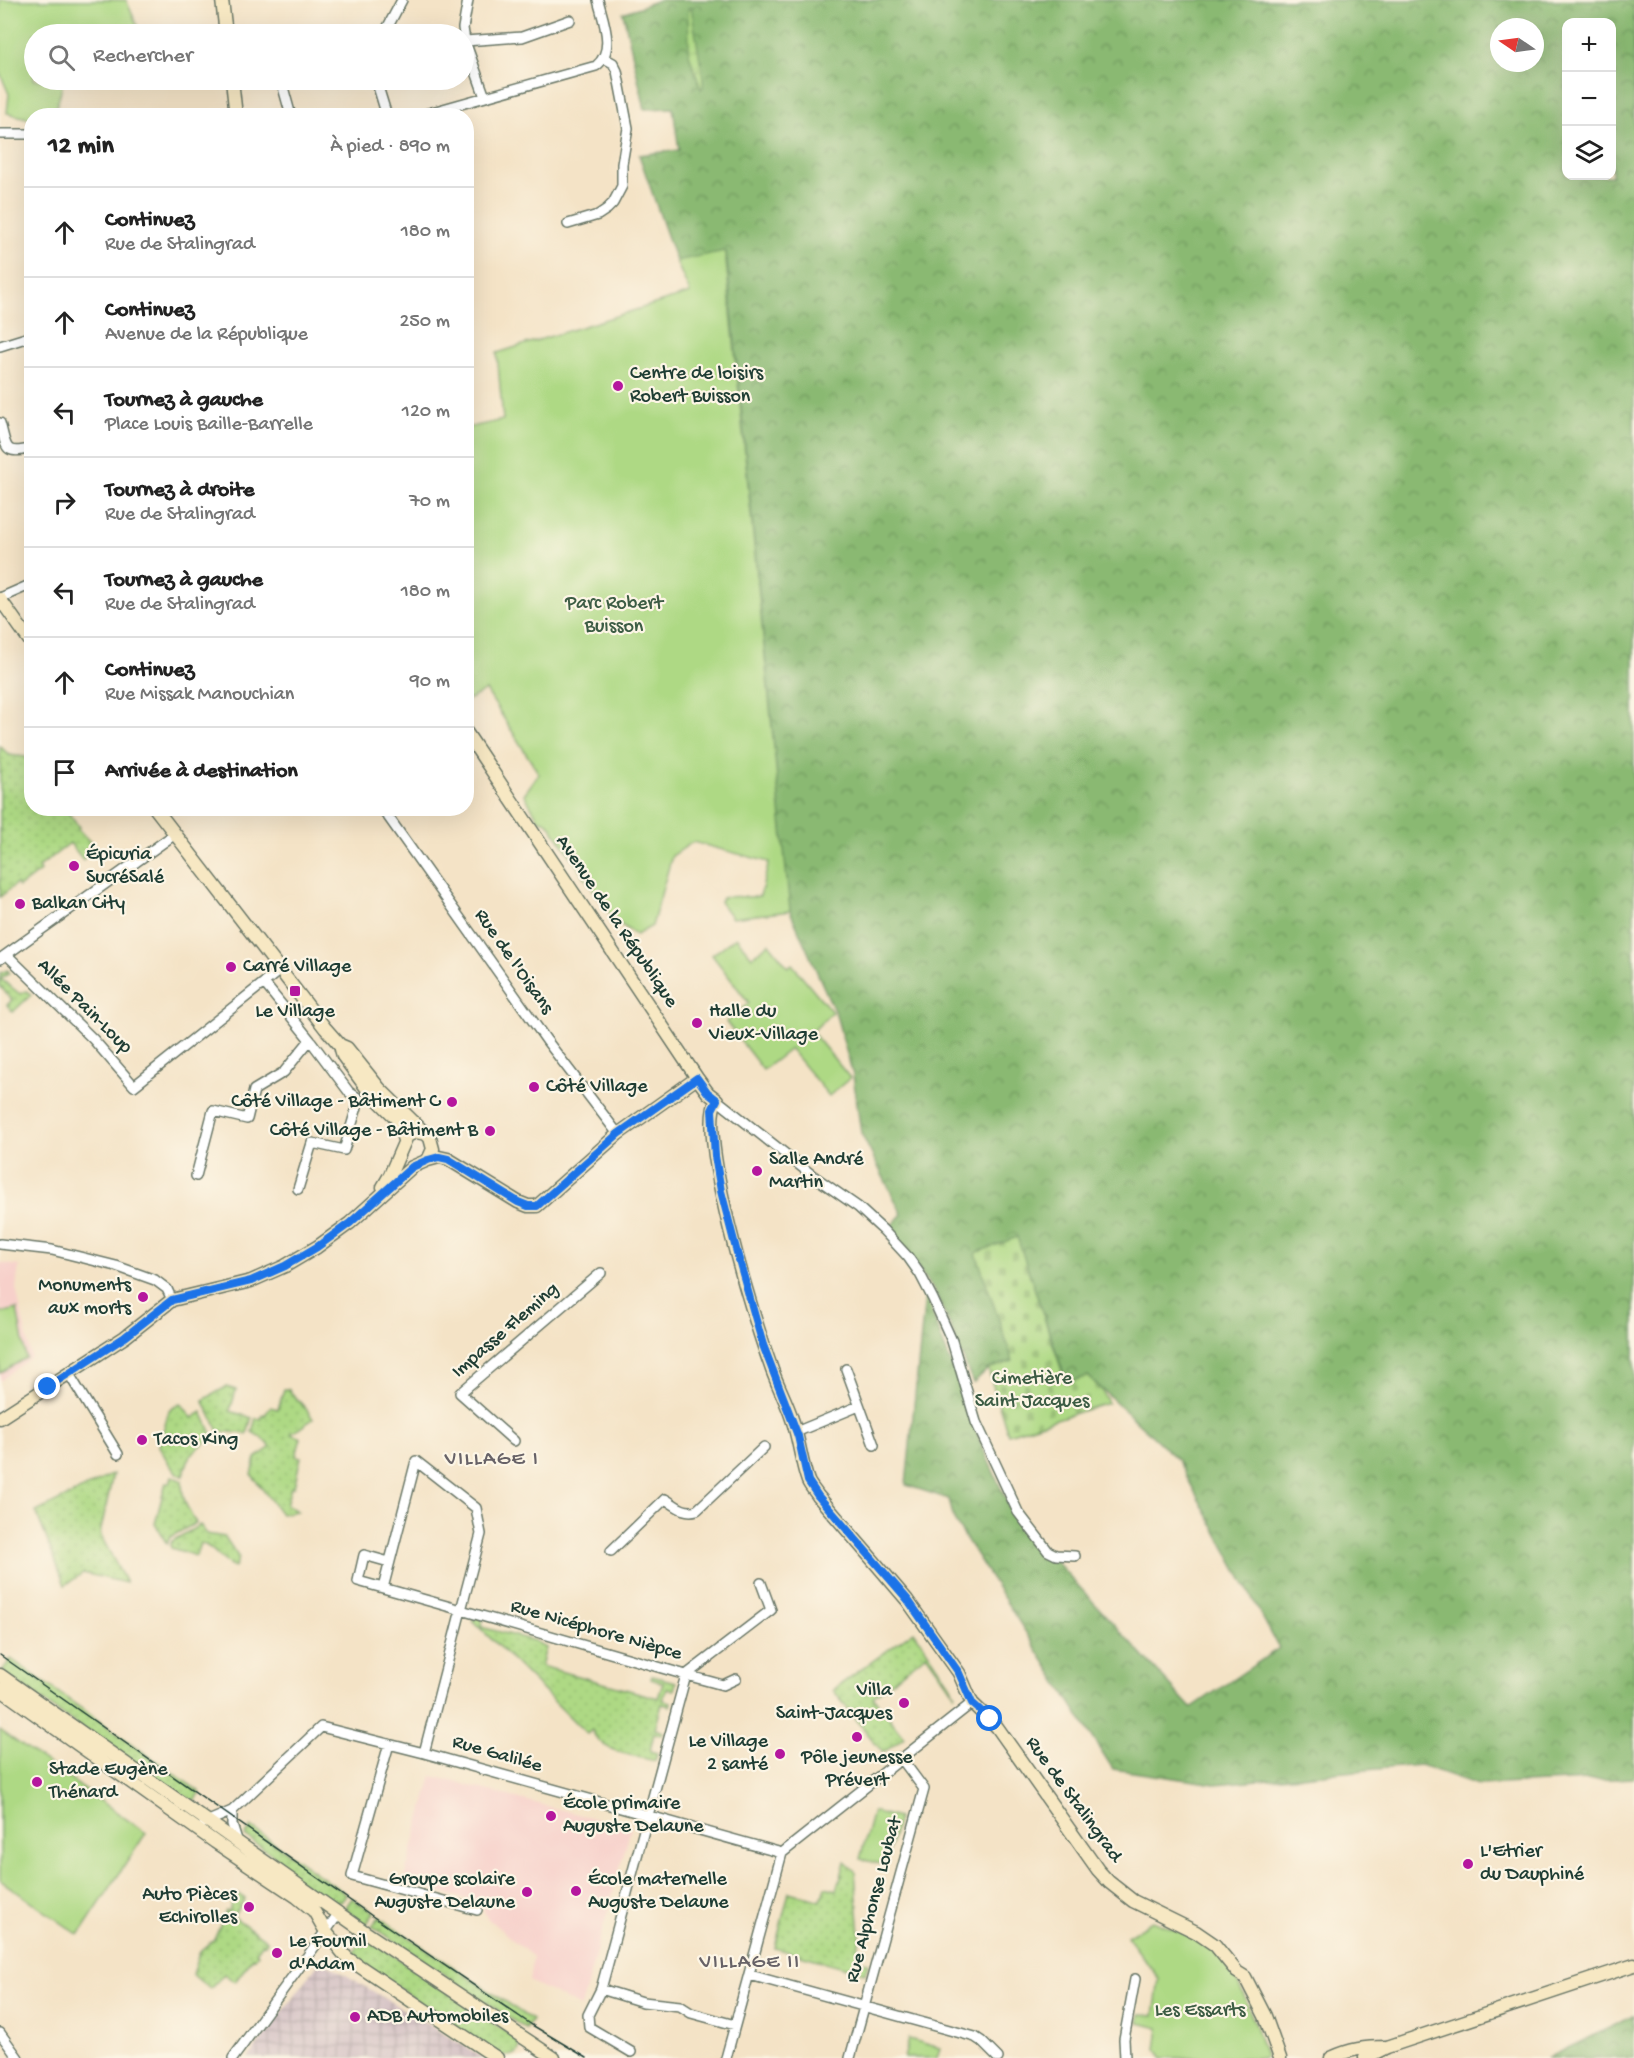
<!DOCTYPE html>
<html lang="fr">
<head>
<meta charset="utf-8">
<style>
  :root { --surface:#fff; --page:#f6f6f6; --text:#222; --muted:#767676; --line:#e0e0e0 }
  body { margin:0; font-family:"Gochi Hand",sans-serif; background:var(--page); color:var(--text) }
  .controls { position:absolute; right:18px; top:18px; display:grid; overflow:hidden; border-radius:12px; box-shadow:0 6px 24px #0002 }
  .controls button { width:54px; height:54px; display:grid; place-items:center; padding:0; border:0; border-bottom:2px solid var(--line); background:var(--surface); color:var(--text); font:30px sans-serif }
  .compass { position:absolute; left:1490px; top:18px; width:54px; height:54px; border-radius:50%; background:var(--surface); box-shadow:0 6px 24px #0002; rotate:283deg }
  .stop { position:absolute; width:18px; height:18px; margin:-14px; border:4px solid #1a73e8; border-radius:50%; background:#fff }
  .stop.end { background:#1a73e8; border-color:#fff; box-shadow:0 2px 6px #0008 }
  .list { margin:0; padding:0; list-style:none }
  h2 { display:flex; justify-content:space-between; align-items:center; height:78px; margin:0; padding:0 24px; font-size:26px }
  h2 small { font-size:20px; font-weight:400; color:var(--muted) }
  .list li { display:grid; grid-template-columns:39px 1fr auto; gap:18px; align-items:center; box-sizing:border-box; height:90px; padding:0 24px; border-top:2px solid var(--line) }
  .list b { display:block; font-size:22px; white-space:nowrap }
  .list p { margin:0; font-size:20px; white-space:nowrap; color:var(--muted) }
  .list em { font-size:20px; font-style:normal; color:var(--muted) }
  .icon { flex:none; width:33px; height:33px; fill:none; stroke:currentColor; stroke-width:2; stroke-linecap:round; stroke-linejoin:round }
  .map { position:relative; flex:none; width:1634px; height:2058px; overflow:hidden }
  .search { position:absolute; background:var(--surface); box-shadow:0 6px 24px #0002; left:24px; top:24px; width:450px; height:66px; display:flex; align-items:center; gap:15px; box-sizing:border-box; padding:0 21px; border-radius:33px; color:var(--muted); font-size:22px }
  .panel { position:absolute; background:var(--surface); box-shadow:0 6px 24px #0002; left:24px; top:108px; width:450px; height:708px; border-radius:24px }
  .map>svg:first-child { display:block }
  .built { fill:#f7d0ca }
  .industrial { fill:url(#industrial-grid) }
  .grass { fill:url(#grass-dots); stroke:#668b5c; stroke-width:1.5 }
  .forest { fill:url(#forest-crowns); stroke:#547b53; stroke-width:1.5; fill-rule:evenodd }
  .wetland { fill:url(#wetland-marsh); stroke:#668b5c; stroke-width:1.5 }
  .cemetery { fill:url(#cemetery-stones); stroke:#668b5c; stroke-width:1.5 }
  .green { fill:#aed984; stroke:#668b5c; stroke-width:1.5 }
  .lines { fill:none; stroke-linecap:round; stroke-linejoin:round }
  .street-casing { stroke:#6a7767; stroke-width:12 }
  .secondary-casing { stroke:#6a7767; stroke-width:15 }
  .street { stroke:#fff; stroke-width:9 }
  .secondary { stroke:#f7e8c3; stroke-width:12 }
  .tram { stroke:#1f3d34; stroke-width:1.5 }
  .route { stroke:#1a73e8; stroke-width:8 }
  .poi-dot { fill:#b5179e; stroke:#fcf5e5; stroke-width:2 }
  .labels { text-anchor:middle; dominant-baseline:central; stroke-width:4.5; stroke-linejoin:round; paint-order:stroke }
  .poi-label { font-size:20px; fill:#1f3d34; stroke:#fcf5e5; text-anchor:start }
  .park-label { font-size:20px; fill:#3c5c44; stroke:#fcf5e5 }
  .street-label { font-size:20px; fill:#1f3d34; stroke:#fcf5e5 }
  .neighbourhood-label { font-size:21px; letter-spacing:1.5px; fill:#676267; stroke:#fcf5e5 }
</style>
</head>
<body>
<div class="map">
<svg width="1634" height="2058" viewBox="0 0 1634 2058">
  <defs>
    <pattern id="industrial-grid" width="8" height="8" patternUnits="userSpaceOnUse" patternTransform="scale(1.5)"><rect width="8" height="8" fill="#d2bec2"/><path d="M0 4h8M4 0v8" fill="none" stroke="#aa9c9e"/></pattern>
    <pattern id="grass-dots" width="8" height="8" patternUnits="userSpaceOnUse" patternTransform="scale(1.5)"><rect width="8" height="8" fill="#aed984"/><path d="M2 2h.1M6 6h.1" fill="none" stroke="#95bb73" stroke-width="1.8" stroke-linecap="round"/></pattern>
    <pattern id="forest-crowns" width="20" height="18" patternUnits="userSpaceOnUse" patternTransform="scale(1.5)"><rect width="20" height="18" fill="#8ab972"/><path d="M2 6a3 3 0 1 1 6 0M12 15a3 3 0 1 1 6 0" fill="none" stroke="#70985e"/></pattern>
    <pattern id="wetland-marsh" width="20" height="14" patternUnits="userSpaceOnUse" patternTransform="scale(1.5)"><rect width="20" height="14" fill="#aed984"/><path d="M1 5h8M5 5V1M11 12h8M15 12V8" fill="none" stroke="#95bb73"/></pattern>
    <pattern id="cemetery-stones" width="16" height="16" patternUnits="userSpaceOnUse" patternTransform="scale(1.5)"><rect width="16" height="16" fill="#aed984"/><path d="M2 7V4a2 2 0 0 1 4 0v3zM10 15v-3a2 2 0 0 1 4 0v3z" fill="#95bb73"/></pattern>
  </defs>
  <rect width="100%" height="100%" fill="#fcf5e5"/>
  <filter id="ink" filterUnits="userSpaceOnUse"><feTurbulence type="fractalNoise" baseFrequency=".0167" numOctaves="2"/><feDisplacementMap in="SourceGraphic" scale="12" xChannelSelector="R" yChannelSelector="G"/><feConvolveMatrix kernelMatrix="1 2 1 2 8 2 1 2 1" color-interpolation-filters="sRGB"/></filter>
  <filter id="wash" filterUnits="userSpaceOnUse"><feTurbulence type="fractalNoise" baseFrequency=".008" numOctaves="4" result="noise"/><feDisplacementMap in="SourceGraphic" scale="24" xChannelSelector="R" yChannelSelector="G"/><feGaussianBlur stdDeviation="1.35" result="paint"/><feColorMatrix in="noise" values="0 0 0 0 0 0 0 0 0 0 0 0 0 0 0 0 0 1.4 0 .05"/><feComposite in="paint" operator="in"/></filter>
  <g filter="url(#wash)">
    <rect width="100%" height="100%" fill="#f4e3c6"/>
    <path class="built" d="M0,1263L19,1266L16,1288L31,1357L0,1381Z
      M432,1776L631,1828L581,2007L529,1981L533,1957L487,1918L480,1903L403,1882Z"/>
    <path class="industrial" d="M321,1960L484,2058H248Z"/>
    <path class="grass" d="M0,746L9,755L26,757L31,765L32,808L62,809L65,811L66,810L79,827L78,829L93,845L83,860L70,843L38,868L40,871L19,887L16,884L0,897Z
      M8,970L9,973L1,979L20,994L27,991L31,995L13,1012L7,1005L12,1000L0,986V973Z
      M226,1387L236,1390L230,1411L252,1418L247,1434L219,1431L203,1400Z
      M284,1389H288L307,1410L313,1419L291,1434L301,1438L296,1456L301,1457L294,1487H291L286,1505L297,1511L281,1514L252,1475L256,1458L271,1447L262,1438L252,1432L256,1418L261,1419L263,1414L265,1415L270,1407L278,1409Z
      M181,1403L192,1418L202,1412L213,1436L190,1455L183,1476C171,1472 166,1457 159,1446L169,1410Z
      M113,1474L100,1534L126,1583L83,1573L65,1585L36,1512Z
      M172,1476L182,1481C182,1499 187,1509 196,1523L170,1537L167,1544L155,1524L166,1482L170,1483Z
      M200,1525L207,1534L225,1537L239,1558L235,1567C221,1563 214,1546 200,1543L196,1556L171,1548L170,1544L172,1541Z
      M475,1617L483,1619L481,1627L535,1641L546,1648L541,1666L658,1698L663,1683L651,1679L652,1676L676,1682L674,1690L667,1689L663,1700L671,1702L670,1706L662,1704L655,1729L663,1732L662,1735L654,1733L650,1751L657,1753L655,1761C634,1755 600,1753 592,1730L587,1734L473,1621Z
      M914,1631L950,1684L955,1695L926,1654L873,1697L904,1737L883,1753L833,1690Z
      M11,1659L200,1792L191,1805L2,1672Z
      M251,1827L346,1894L341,1902L338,1901L335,1906L275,1864L278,1858L245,1836Z
      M845,1862L855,1871L860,1936L857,1960L868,1963L865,1973L775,1948L789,1892L821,1901L825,1887L837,1890Z
      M238,1894L245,1899L233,1916L267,1941L265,1944L263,1943L256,1952L258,1954L255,1958L253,1957L235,1982L224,1974L210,1989L192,1974L200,1951L214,1939L226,1911L229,1912L232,1901Z
      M352,1898L374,1913L365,1926L346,1913L348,1909L346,1907Z
      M379,1917L532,2020L526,2029L372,1926Z
      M365,1936L517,2040C524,2056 509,2058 496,2054L351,1956Z"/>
    <path class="forest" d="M659,0H1634V1778L1478,1785L1420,1765L1215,1784L1113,1769L954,1520L949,1499L906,1485L925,1295L981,1444L1013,1515L1191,1708L1279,1648L1177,1459L1088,1376L1067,1383L1017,1238L976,1253L1013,1361L988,1369L973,1383L950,1325L934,1291L890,1227L902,1214L861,1133L853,1075L836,1015L790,911L726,252L676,261L639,155L679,150L673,108L645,109L623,13ZM1566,22H1612V176H1566ZM1499,27H1535V63H1499Z
      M1634,2016V2058H1547Z"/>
    <path class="wetland" d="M691,7L703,78V87L701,89L689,54L688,8Z"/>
    <path class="cemetery" d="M1017,1237L1066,1383L1088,1376L1102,1390L1108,1403L1008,1434L988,1369L1013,1361L976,1253Z"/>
    <path class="green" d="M0,0H126L141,34H34V80H64L54,115L32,116L31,119L7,113L9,94L0,73Z
      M725,251L790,911L732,918L720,902L722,898C734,894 747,899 760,896L769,862L693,842L672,856L652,926L636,935L614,920L550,825L545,821L539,820L524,794L539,774L486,690L467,701V428L503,420L497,353L690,293L676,261Z
      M736,937L752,957L769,943L788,967L792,964L832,1012L812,1032L850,1078L829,1096L790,1049L763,1070L726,1022L749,1003L712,955Z
      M17,1309L26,1358L0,1373V1313Z
      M0,1730L146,1833L79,1935L0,1880Z
      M873,1811L898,1818L885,1865L860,1859Z
      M1152,1921C1172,1929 1194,1936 1211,1949C1240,1970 1254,2023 1265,2056L1264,2058H1163L1156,2049L1159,2028L1139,2023L1140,2014L1154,2015L1159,1979L1127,1936Z
      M909,2039L940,2048L937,2058H904Z"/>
  </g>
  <g filter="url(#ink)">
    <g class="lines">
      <g class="street-casing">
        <path id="street" d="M468,0L463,28L465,41L485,97
          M384,34L402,0
          M465,41L522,37L570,20
          M281,80L291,116
          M376,80L387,116
          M418,116L596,66C616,51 603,20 598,0
          M0,134H32
          M568,224L598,215L607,209L613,203L622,186V164L628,128L617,71L613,63L604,58
          M0,346L32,336
          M0,423C7,447 3,456 32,448
          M0,598L32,584
          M382,808L547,1041L618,1134
          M7,955L93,1039L134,1086L280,970
          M0,959L175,834
          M264,983L310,1040L349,1092L358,1098
          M717,1100L812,1175L858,1207L883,1230L908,1257L920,1274L933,1299L952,1341L976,1422L1018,1512L1048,1551L1056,1555L1075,1556
          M196,1176L213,1111L247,1119L254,1090L284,1072L310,1040
          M298,1189L312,1143L344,1150L357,1107L358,1098
          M0,1244L52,1250L116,1266L155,1280L167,1289L172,1300
          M846,1369L874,1445
          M69,1374L118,1454
          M796,1432L859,1406
          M514,1441L460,1393L601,1273
          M611,1551L665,1499C676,1505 683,1514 697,1510L764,1447
          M383,1588L358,1581L364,1555L389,1562
          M686,1675L771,1610L761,1583
          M686,1675L723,1685L736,1679
          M389,1744L352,1876L477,1910
          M424,1753L461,1610L383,1588L416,1461L476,1508L481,1534L461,1610L686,1675L601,1989L643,2002L680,2006L691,2013L735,2025
          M232,1811V1824L238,1843
          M204,1823L232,1811L321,1727L424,1753L782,1853
          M750,1975L975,2037L981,2041L998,2058
          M601,1989L588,2015L589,2027L631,2052
          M0,2033L18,2058
          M233,2058L339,1913
          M726,2058L782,1853L972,1703
          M850,2058L924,1789L901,1758
          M1125,2058L1124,2039L1135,1979"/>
      </g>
      <g class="secondary-casing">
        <path id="secondary" d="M222,0L226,34
          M232,80L236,116
          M0,599L32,644
          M466,732L697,1078L708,1093L717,1100C695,1131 755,1323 770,1364C776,1383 786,1400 792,1419C799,1438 801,1463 808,1481C810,1486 815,1491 818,1496L907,1600L959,1673L972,1703L997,1727L1098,1870L1109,1882L1133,1901L1196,1932L1215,1945L1237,1972L1245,1977L1265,2016L1280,2058
          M341,1049L343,1056L368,1090L397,1119L404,1140
          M428,1160L439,1157L448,1159L518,1202L528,1206H537L618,1134L697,1078
          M383,1187L390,1175L407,1136L416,1132L426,1134
          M0,1418L125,1337L172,1300L251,1281L285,1266L317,1247L350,1223L412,1167L428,1160L433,1149L430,1138L379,1088L347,1048L340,1045L325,1028L155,808
          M0,1675L365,1932L554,2058
          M0,1689L215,1842L297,1897L314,1911L326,1932L347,1958L497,2058
          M1331,2058C1350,2049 1365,2047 1386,2047
          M1365,2058L1387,2047L1634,1965"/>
      </g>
      <use href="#street" class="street"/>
      <use href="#secondary" class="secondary"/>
      <path class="tram" d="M0,1655L375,1918L532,2025L587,2058"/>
    </g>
  </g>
  <g class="lines" filter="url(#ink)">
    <path class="route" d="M48,1387L125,1337L172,1300L251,1281L285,1266L317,1247L350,1223L412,1167L428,1160L439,1157L448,1159L518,1202L528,1206H537L618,1134L697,1078L708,1093L717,1100L712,1110L715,1156L721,1191L736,1249L763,1345L798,1436L808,1481L818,1496L908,1600L959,1673L972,1703L990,1719"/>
  </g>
  <g class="poi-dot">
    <circle cx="618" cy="386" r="6"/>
    <circle cx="74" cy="866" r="6"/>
    <circle cx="20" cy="904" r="6"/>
    <circle cx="231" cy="967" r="6"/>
    <rect x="289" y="985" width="12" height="12" rx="3"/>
    <circle cx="697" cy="1023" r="6"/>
    <circle cx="534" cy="1087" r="6"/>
    <circle cx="452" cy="1102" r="6"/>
    <circle cx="490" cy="1131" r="6"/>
    <circle cx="757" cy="1171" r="6"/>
    <circle cx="143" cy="1297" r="6"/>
    <circle cx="142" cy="1440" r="6"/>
    <circle cx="904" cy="1703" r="6"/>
    <circle cx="857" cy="1737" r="6"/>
    <circle cx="780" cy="1754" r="6"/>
    <circle cx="37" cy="1782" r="6"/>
    <circle cx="551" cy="1816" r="6"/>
    <circle cx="1468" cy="1864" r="6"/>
    <circle cx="576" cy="1891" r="6"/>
    <circle cx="527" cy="1892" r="6"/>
    <circle cx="249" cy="1907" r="6"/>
    <circle cx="277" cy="1953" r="6"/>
    <circle cx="355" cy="2017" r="6"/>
  </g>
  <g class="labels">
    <g class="poi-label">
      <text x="630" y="374">Centre de loisirs<tspan x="630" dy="23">Robert Buisson</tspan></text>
      <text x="86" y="855">Épicuria<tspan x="86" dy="23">SucréSalé</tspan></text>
      <text x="32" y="904">Balkan City</text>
      <text x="243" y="967">Carré Village</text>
      <text x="295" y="1012" text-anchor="middle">Le Village</text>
      <text x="709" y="1012">Halle du<tspan x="709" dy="23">Vieux-Village</tspan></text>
      <text x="546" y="1087">Côté Village</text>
      <text x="440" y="1102" text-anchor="end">Côté Village - Bâtiment C</text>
      <text x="478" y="1131" text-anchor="end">Côté Village - Bâtiment B</text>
      <text x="769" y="1160">Salle André<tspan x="769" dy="23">Martin</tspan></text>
      <text x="131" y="1286" text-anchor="end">Monuments<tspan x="131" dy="23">aux morts</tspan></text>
      <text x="154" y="1440">Tacos King</text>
      <text x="892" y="1691" text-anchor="end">Villa<tspan x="892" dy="23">Saint-Jacques</tspan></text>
      <text x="768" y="1742" text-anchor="end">Le Village<tspan x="768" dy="23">2 santé</tspan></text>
      <text x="857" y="1758" text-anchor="middle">Pôle jeunesse<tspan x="857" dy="23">Prévert</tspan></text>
      <text x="49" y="1770">Stade Eugène<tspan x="49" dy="23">Thénard</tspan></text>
      <text x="563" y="1804">École primaire<tspan x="563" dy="23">Auguste Delaune</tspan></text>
      <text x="1480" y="1852">L'Etrier<tspan x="1480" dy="23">du Dauphiné</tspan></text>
      <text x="515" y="1880" text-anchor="end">Groupe scolaire<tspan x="515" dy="23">Auguste Delaune</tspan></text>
      <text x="588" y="1880">École maternelle<tspan x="588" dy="23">Auguste Delaune</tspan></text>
      <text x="237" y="1895" text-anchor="end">Auto Pièces<tspan x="237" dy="23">Echirolles</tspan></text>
      <text x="289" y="1942">Le Fournil<tspan x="289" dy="23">d'Adam</tspan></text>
      <text x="367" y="2017">ADB Automobiles</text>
    </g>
    <g class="park-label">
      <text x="614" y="604">Parc Robert<tspan x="614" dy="23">Buisson</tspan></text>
      <text x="1032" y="1379">Cimetière<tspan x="1032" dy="23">Saint Jacques</tspan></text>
      <text x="1200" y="2011">Les Essarts</text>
    </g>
    <g class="street-label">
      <text transform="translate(616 922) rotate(56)">Avenue de la République</text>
      <text transform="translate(513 962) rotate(55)">Rue de l'Oisans</text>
      <text transform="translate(84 1007) rotate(45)">Allée Pain-Loup</text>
      <text transform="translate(506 1331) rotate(-41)">Impasse Fleming</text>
      <text transform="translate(596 1631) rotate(16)">Rue Nicéphore Nièpce</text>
      <text transform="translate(497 1755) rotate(16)">Rue Galilée</text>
      <text transform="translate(1073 1800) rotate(54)">Rue de Stalingrad</text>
      <text transform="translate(875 1900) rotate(-75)">Rue Alphonse Loubat</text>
    </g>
    <g class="neighbourhood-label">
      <text x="492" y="1460">VILLAGE I</text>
      <text x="750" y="1963">VILLAGE II</text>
    </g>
  </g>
</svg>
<div class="controls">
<button>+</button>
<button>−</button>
<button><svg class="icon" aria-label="layers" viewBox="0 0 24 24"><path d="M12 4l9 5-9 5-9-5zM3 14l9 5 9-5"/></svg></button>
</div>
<svg class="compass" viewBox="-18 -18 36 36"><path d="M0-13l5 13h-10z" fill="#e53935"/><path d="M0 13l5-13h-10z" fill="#767676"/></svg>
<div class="stop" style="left:990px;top:1719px"></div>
<div class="stop end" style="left:48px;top:1387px"></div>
<div class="search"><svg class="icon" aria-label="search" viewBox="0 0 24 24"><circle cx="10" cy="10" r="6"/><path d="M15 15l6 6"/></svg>Rechercher</div>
<section class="panel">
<h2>12 min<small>À pied · 890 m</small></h2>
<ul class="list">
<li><svg class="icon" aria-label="ahead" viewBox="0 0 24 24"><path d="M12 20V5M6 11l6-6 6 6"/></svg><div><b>Continuez</b><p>Rue de Stalingrad</p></div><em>180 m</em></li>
<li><svg class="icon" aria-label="ahead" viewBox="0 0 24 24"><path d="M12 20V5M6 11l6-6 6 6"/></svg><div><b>Continuez</b><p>Avenue de la République</p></div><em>250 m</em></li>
<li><svg class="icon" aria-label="left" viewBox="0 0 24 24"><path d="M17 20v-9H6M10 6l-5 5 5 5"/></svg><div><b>Tournez à gauche</b><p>Place Louis Baille-Barrelle</p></div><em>120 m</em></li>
<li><svg class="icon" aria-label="right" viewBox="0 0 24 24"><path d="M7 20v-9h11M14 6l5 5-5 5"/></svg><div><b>Tournez à droite</b><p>Rue de Stalingrad</p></div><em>70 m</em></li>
<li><svg class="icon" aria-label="left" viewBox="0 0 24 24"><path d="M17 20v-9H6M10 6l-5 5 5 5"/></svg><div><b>Tournez à gauche</b><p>Rue de Stalingrad</p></div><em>180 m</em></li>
<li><svg class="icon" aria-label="ahead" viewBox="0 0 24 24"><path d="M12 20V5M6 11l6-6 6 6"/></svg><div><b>Continuez</b><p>Rue Missak Manouchian</p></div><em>90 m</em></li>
<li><svg class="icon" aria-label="arrive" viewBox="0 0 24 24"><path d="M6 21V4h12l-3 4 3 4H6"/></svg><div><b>Arrivée à destination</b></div></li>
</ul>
</section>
</div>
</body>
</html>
